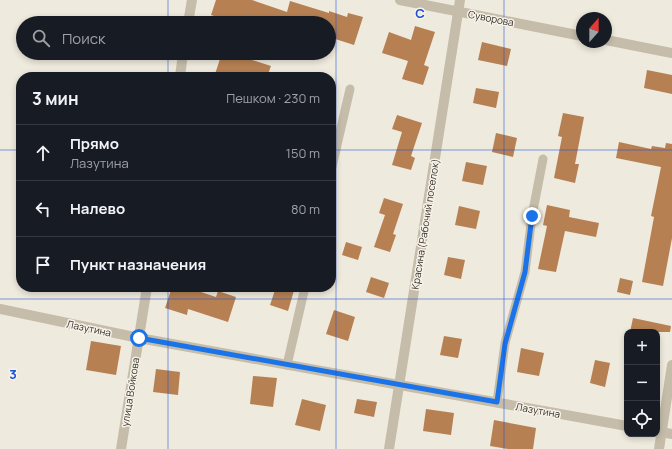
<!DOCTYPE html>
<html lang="ru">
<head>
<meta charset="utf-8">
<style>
  :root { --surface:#171b24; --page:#20242c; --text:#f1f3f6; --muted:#9ea1a6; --line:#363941 }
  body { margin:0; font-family:Manrope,sans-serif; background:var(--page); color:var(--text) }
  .controls { position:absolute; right:12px; bottom:12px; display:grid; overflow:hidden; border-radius:8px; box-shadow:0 2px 6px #0003 }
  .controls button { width:36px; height:36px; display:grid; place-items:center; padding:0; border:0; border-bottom:1px solid var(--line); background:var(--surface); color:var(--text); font:20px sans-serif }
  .compass { position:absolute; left:576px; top:12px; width:36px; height:36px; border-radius:50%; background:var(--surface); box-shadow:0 2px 6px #0003; rotate:21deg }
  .stop { position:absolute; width:12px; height:12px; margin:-9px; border:3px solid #1a73e8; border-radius:50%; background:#fff }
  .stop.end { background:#1a73e8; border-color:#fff; box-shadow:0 1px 4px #0008 }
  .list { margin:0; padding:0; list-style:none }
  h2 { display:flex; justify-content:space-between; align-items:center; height:52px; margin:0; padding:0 16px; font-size:17px }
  h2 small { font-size:13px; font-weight:400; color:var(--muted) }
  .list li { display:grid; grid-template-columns:26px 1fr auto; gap:12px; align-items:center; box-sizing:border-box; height:56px; padding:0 16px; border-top:1px solid var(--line) }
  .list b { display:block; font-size:15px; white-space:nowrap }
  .list p { margin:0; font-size:13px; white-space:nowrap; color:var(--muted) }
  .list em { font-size:13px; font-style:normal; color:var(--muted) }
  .icon { flex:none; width:22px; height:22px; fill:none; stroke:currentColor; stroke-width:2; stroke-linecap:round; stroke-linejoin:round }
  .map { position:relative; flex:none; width:672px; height:449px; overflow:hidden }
  .search { position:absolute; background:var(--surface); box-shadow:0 2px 6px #0003; left:16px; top:16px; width:320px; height:44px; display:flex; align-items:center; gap:10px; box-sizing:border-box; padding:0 14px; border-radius:22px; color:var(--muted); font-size:15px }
  .panel { position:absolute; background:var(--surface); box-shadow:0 2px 6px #0003; left:16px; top:72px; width:320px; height:220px; border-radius:16px }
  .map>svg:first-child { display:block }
  .building { fill:#b68053 }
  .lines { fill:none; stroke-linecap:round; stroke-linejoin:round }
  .service { stroke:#c5bcaa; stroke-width:9 }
  .minor { stroke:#c5bcaa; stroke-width:10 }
  .route { stroke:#1a73e8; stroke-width:5 }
  .grid { fill:none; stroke:#1d4ed8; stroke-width:1; stroke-opacity:0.55 }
  .labels { text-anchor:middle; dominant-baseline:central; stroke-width:3; stroke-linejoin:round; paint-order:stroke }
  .street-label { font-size:10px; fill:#342e29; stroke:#f7f3e8 }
  .grid-label { font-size:13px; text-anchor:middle; font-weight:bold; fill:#1d4ed8; stroke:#f7f3e8; stroke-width:3; stroke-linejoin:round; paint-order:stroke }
</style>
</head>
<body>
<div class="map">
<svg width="672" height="449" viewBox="0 0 672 449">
  <rect width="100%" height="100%" fill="#eeeadd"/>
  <path class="building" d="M216,0H252L287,12L290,1L329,13V11L347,17L348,13L363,17L354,45L329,37V23H235L211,15Z
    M415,26L435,32L424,65L429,67L423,85L402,79L408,61L382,53L389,32L411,40Z
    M482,42L511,49L507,66L478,60Z
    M222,53H231L271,66L267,77H214Z
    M647,70L672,75V94L644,88Z
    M476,88L499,92L496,108L473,103Z
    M563,113L584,117L575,164H579L575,183L554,178L562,137L558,136Z
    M397,115L422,123L411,156L415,158L411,170L392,165L402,132L392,129Z
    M496,133L517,138L513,157L492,152Z
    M619,142L651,149L652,146L665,148L666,143L672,144V238L663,286L642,282L654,217L651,216L661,167L616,158Z
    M466,162L487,166L483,185L462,181Z
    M384,198L403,204L393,234L396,235L390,252L374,247L385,215L379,213Z
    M547,205L570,210L569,217L599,223L596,237L565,231L556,272L538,269L547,226L543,225Z
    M459,206L480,211L476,229L455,225Z
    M346,242L362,247L358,260L342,255Z
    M448,257L465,260L461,279L444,275Z
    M371,277L389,283L384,298L366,292Z
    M620,278L633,281L630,295L617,292Z
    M172,287H186L216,297L218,291L236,297L228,322L188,309L187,315L165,308Z
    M276,287H295L288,311L270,305Z
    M334,310L355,317L348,341L326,334Z
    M633,318L671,326L670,332H630Z
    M444,336L462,339L458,358L440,355Z
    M91,341L121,346L116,375L86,370Z
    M521,348L544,353L539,376L517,372Z
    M595,360L610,363L605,387L590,383Z
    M156,369L180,372L178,395L153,392Z
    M253,376L277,378L273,407L250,404Z
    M302,399L326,405L320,431L295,425Z
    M357,399L377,402L374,417L354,413Z
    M426,409L454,413L451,435L423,431Z
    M494,420L536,428L533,449H508L490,446Z"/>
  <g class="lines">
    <path class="service" d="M331,171L350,89
      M287,365L305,287
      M497,402L505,343L525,272L532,216L543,159"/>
    <path class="minor" d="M400,0L582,36
      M188,23L192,0
      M606,40L672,53
      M180,77L183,53
      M0,309L139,338L627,426
      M657,431L672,434
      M121,449L147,287
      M389,449L460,0
      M659,449L672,365"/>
  </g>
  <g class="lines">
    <path class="route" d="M139,338L497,402L505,344L525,272L532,216"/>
  </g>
  <path class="grid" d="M168,0V23M336,0V449M504,0V449M168,53V77M0,150H21M331,150H672M168,287V449M0,299H672"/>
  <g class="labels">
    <g class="street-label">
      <text transform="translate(491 18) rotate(11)">Суворова</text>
      <text transform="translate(425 224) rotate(-81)">Красина (Рабочий поселок)</text>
      <text transform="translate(89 328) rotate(12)">Лазутина</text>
      <text transform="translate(130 392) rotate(-81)">улица Войкова</text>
      <text transform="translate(538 410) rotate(10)">Лазутина</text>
    </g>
  </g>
  <g class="grid-label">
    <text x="420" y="18">C</text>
    <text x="13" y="379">3</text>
  </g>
</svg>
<div class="controls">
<button>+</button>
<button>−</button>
<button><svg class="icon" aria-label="locate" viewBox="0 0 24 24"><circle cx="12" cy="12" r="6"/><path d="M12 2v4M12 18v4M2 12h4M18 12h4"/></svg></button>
</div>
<svg class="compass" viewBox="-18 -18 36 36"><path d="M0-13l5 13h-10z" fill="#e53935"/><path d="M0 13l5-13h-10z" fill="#9ea1a6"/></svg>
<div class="stop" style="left:139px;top:338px"></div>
<div class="stop end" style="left:532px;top:216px"></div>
<div class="search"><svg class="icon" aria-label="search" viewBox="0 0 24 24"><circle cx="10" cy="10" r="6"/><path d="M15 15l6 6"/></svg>Поиск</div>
<section class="panel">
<h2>3 мин<small>Пешком · 230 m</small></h2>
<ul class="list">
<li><svg class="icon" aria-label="ahead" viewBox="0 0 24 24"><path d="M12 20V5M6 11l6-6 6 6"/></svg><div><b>Прямо</b><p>Лазутина</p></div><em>150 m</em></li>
<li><svg class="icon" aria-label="left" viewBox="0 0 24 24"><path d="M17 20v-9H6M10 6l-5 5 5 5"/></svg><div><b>Налево</b></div><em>80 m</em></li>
<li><svg class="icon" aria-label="arrive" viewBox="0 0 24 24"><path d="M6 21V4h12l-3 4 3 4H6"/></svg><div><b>Пункт назначения</b></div></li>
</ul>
</section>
</div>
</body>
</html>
